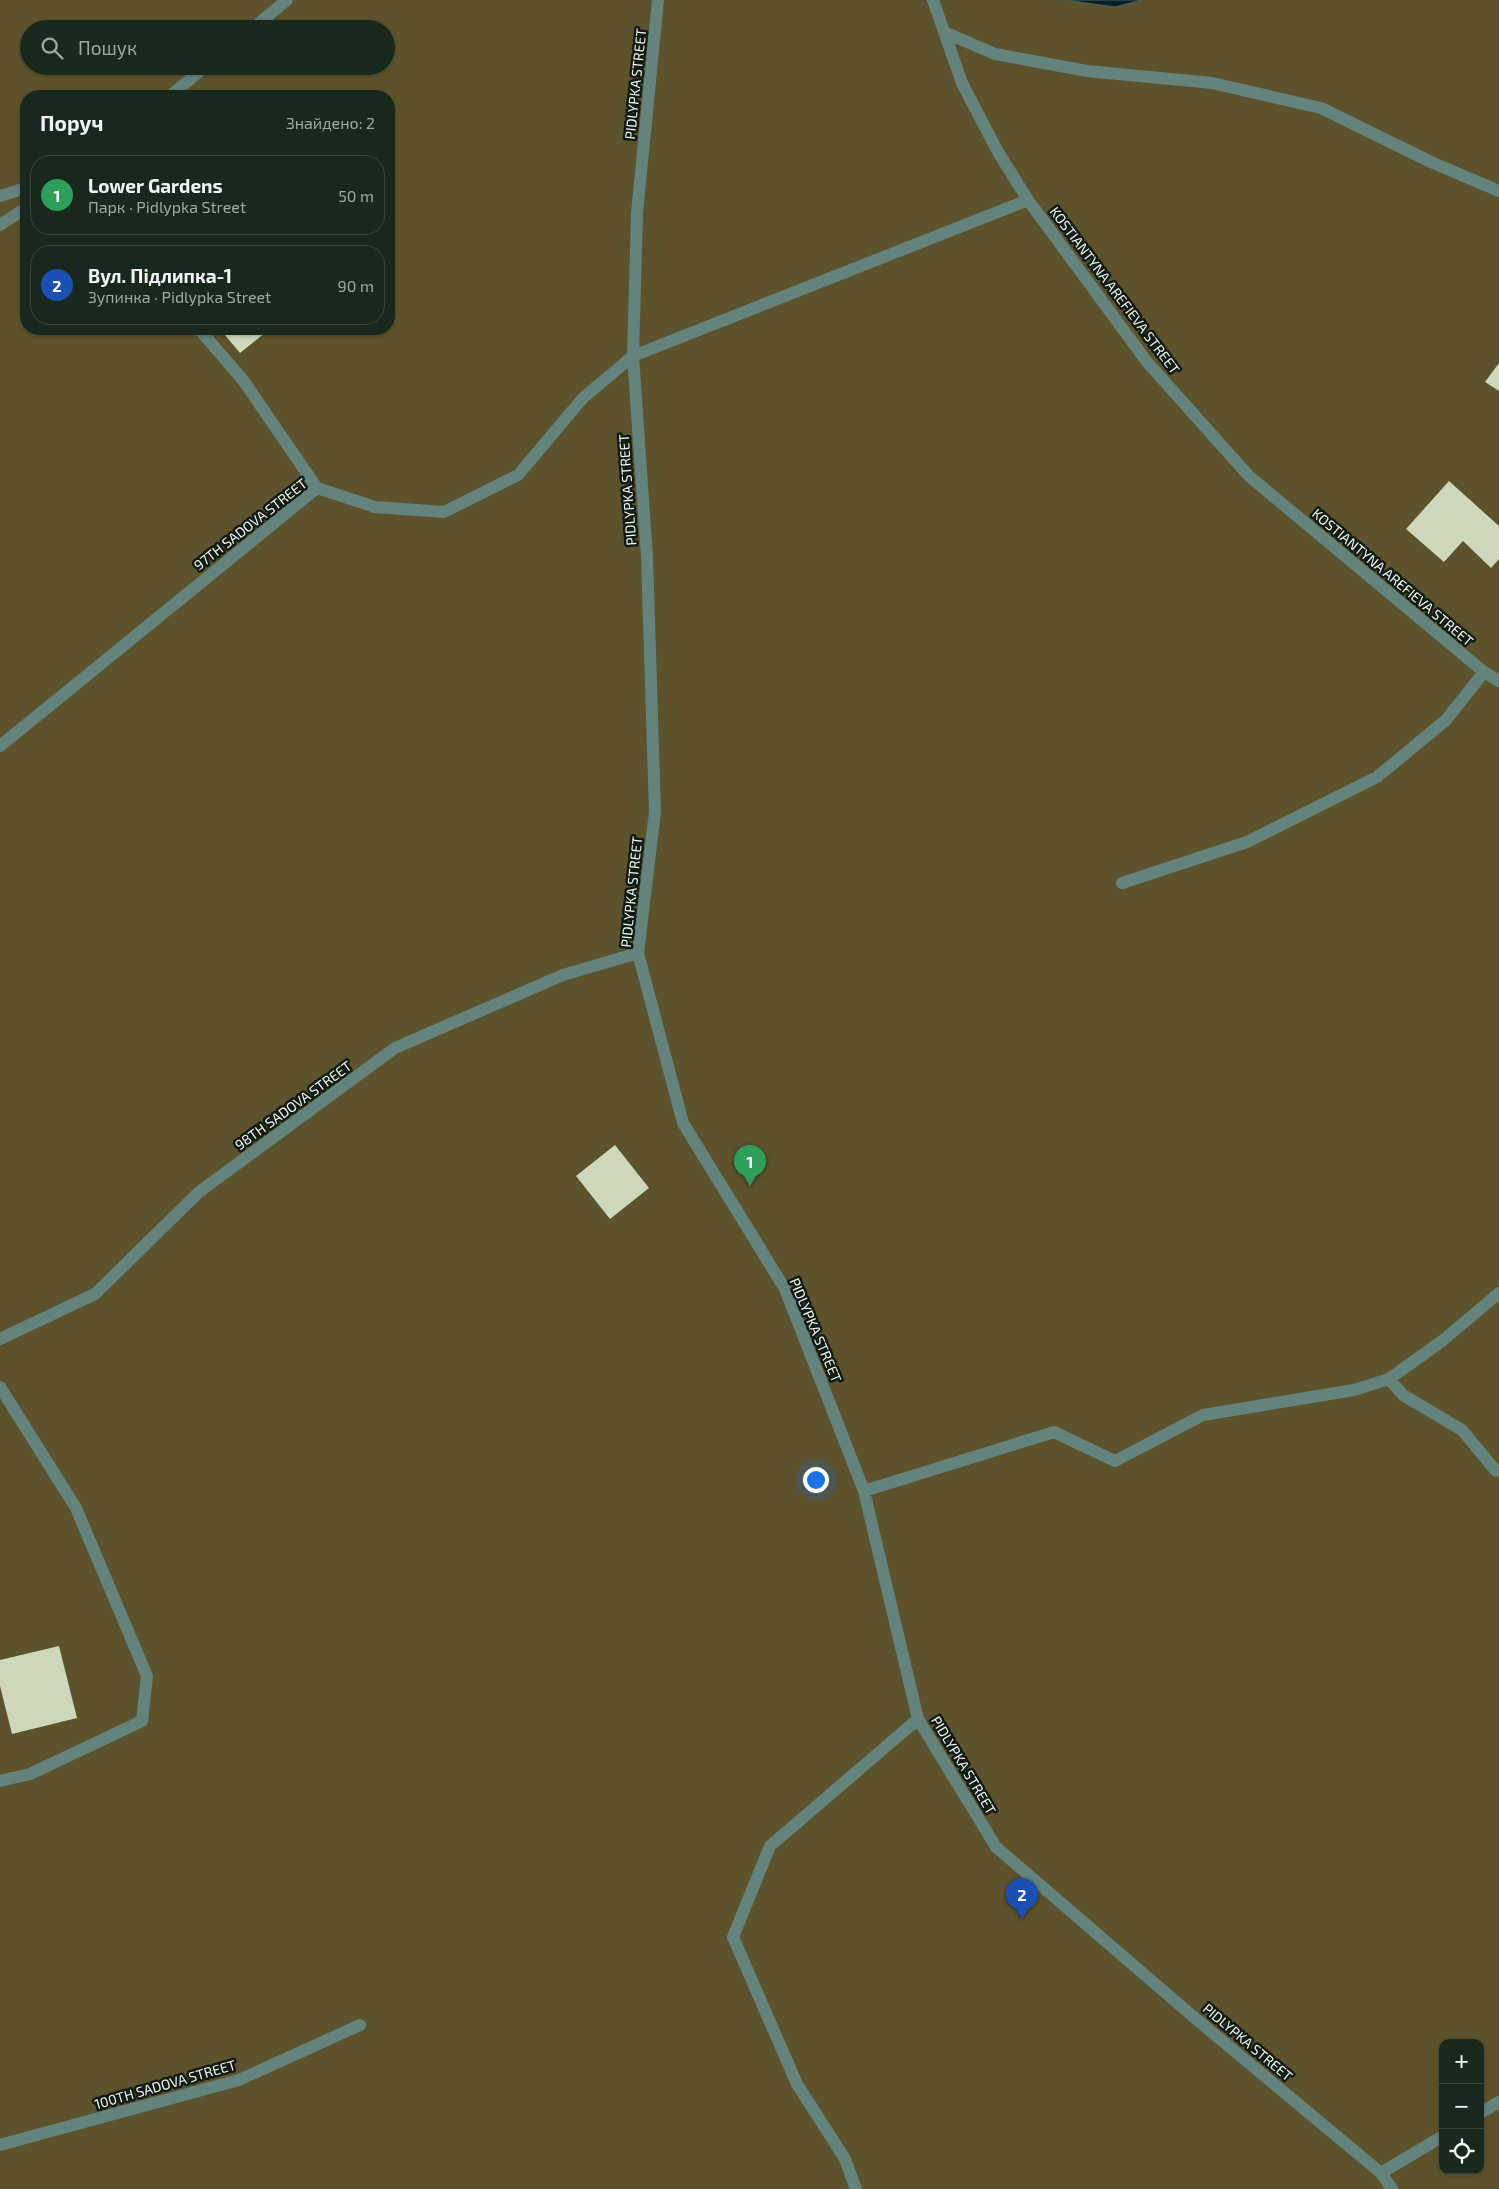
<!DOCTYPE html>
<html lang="uk">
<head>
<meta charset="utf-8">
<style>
  :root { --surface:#18281d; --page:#213026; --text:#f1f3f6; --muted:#9fa6a4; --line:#36443b; --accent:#8c9099 }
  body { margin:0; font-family:"Exo 2",sans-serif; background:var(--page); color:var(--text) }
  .controls { position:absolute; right:15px; bottom:15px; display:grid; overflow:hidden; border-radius:10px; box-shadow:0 1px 4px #0004 }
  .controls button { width:45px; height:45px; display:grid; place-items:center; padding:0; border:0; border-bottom:1px solid var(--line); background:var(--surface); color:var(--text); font:25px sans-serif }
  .you { position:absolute; left:815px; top:1479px; width:18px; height:18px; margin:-12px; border:4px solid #fff; border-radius:50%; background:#1a73e8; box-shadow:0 0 0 8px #1a73e833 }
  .badge { display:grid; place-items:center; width:32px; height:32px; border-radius:50%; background:var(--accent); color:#fff; font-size:16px; font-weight:700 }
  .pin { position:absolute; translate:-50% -41px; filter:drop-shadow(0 1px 2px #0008) }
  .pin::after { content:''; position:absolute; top:26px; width:18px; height:15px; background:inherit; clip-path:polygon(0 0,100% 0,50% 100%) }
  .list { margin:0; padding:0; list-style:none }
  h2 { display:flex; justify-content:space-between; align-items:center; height:65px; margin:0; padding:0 20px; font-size:21px }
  h2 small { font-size:16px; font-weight:400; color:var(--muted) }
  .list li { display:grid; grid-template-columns:32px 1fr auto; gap:15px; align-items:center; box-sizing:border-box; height:80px; margin:0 10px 10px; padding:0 10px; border:1px solid var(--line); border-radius:20px }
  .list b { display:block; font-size:19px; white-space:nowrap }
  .list p { margin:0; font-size:16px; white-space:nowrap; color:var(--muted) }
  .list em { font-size:16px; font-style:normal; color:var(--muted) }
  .icon { flex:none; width:28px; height:28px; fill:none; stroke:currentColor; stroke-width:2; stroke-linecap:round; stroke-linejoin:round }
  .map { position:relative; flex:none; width:1499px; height:2189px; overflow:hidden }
  .search { position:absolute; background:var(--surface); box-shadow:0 1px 4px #0004; left:20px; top:20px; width:375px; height:55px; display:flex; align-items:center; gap:12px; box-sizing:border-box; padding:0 18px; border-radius:28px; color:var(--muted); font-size:19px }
  .panel { position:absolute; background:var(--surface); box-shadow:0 1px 4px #0004; left:20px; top:90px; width:375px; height:245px; border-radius:20px }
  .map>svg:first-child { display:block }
  .green { fill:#5c522b; fill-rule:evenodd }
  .water { fill:#072025; stroke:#4b6161 }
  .building { fill:#cdd8bc }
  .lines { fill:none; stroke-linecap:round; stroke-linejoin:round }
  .minor { stroke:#64837d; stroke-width:12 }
  .labels { text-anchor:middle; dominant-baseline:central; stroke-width:5; stroke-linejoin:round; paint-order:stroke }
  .street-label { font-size:14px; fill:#ebf8ee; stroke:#111b14 }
</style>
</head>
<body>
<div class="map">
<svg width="1499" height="2189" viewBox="0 0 1499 2189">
  <rect width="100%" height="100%" fill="#203627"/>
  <path class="green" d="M0,0H1499V2189H0ZM29,29H386V66H29ZM26,96H389V329H26ZM1443,2043H1480V2170H1443Z"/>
  <path class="water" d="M1064,0H1142L1115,7Z"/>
  <path class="building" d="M220,329H270L240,353Z
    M1499,363V391L1485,382Z
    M1449,481L1499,526V559L1491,568L1463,541L1444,562L1406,529Z
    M615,1145L649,1188L610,1219L576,1176Z
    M59,1646L77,1718L12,1734L0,1686V1660Z"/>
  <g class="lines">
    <path class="minor" d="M658,0L637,213L633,356L647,557L655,812L638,953L683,1123L785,1289L864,1491L918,1719L996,1847L1196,2019L1381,2173L1392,2189
      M933,0L962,83L998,152L1028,200L1147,362L1249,476L1484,672L1499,681
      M252,29L287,0
      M944,32L995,54L1087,71L1212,83L1321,108L1431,162L1499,191
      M170,96L206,66
      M0,196L26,188
      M0,225L26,208
      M199,329L243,380L317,488
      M0,746L317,488L375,507L444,512L518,475L583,398L633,356L1028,200
      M1122,883L1247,842L1377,777L1446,720L1484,672
      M0,1339L95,1294L199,1192L395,1048L563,975L638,953
      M1389,1379L1403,1395L1462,1430L1496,1471
      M0,1387L76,1508L147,1676L142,1721L30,1774L0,1781
      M864,1491L1054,1432L1115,1461L1203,1415L1354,1390L1389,1379L1442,1341L1499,1293
      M1480,2113L1499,2102
      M0,2145L239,2080L360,2025
      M1381,2173L1443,2136
      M856,2189L845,2159L797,2084L733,1937L770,1846L918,1719"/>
  </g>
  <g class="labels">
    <g class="street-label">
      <text transform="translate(635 84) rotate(-84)">PIDLYPKA STREET</text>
      <text transform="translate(1115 290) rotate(53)">KOSTIANTYNA AREFIEVA STREET</text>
      <text transform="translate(627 490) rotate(-94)">PIDLYPKA STREET</text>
      <text transform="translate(250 524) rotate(-38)">97TH SADOVA STREET</text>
      <text transform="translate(1393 577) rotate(40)">KOSTIANTYNA AREFIEVA STREET</text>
      <text transform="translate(631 892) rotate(-84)">PIDLYPKA STREET</text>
      <text transform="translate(293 1105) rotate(-36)">98TH SADOVA STREET</text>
      <text transform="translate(816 1330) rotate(67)">PIDLYPKA STREET</text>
      <text transform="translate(964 1765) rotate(59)">PIDLYPKA STREET</text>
      <text transform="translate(1248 2042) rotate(40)">PIDLYPKA STREET</text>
      <text transform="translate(165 2084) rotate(-16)">100TH SADOVA STREET</text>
    </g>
  </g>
</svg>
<div class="controls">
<button>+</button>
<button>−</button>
<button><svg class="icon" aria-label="locate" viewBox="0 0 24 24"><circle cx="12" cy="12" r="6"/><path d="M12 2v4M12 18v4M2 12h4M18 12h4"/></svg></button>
</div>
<div class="you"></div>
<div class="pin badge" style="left:750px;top:1186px;background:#2e9e5b">1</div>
<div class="pin badge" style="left:1022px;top:1919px;background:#1a4fb4">2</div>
<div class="search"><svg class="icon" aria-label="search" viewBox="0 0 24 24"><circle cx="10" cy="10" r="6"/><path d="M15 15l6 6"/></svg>Пошук</div>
<section class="panel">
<h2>Поруч<small>Знайдено: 2</small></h2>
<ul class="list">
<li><span class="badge" style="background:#2e9e5b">1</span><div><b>Lower Gardens</b><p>Парк · Pidlypka Street</p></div><em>50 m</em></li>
<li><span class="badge" style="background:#1a4fb4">2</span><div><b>Вул. Підлипка-1</b><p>Зупинка · Pidlypka Street</p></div><em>90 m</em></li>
</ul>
</section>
</div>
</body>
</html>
